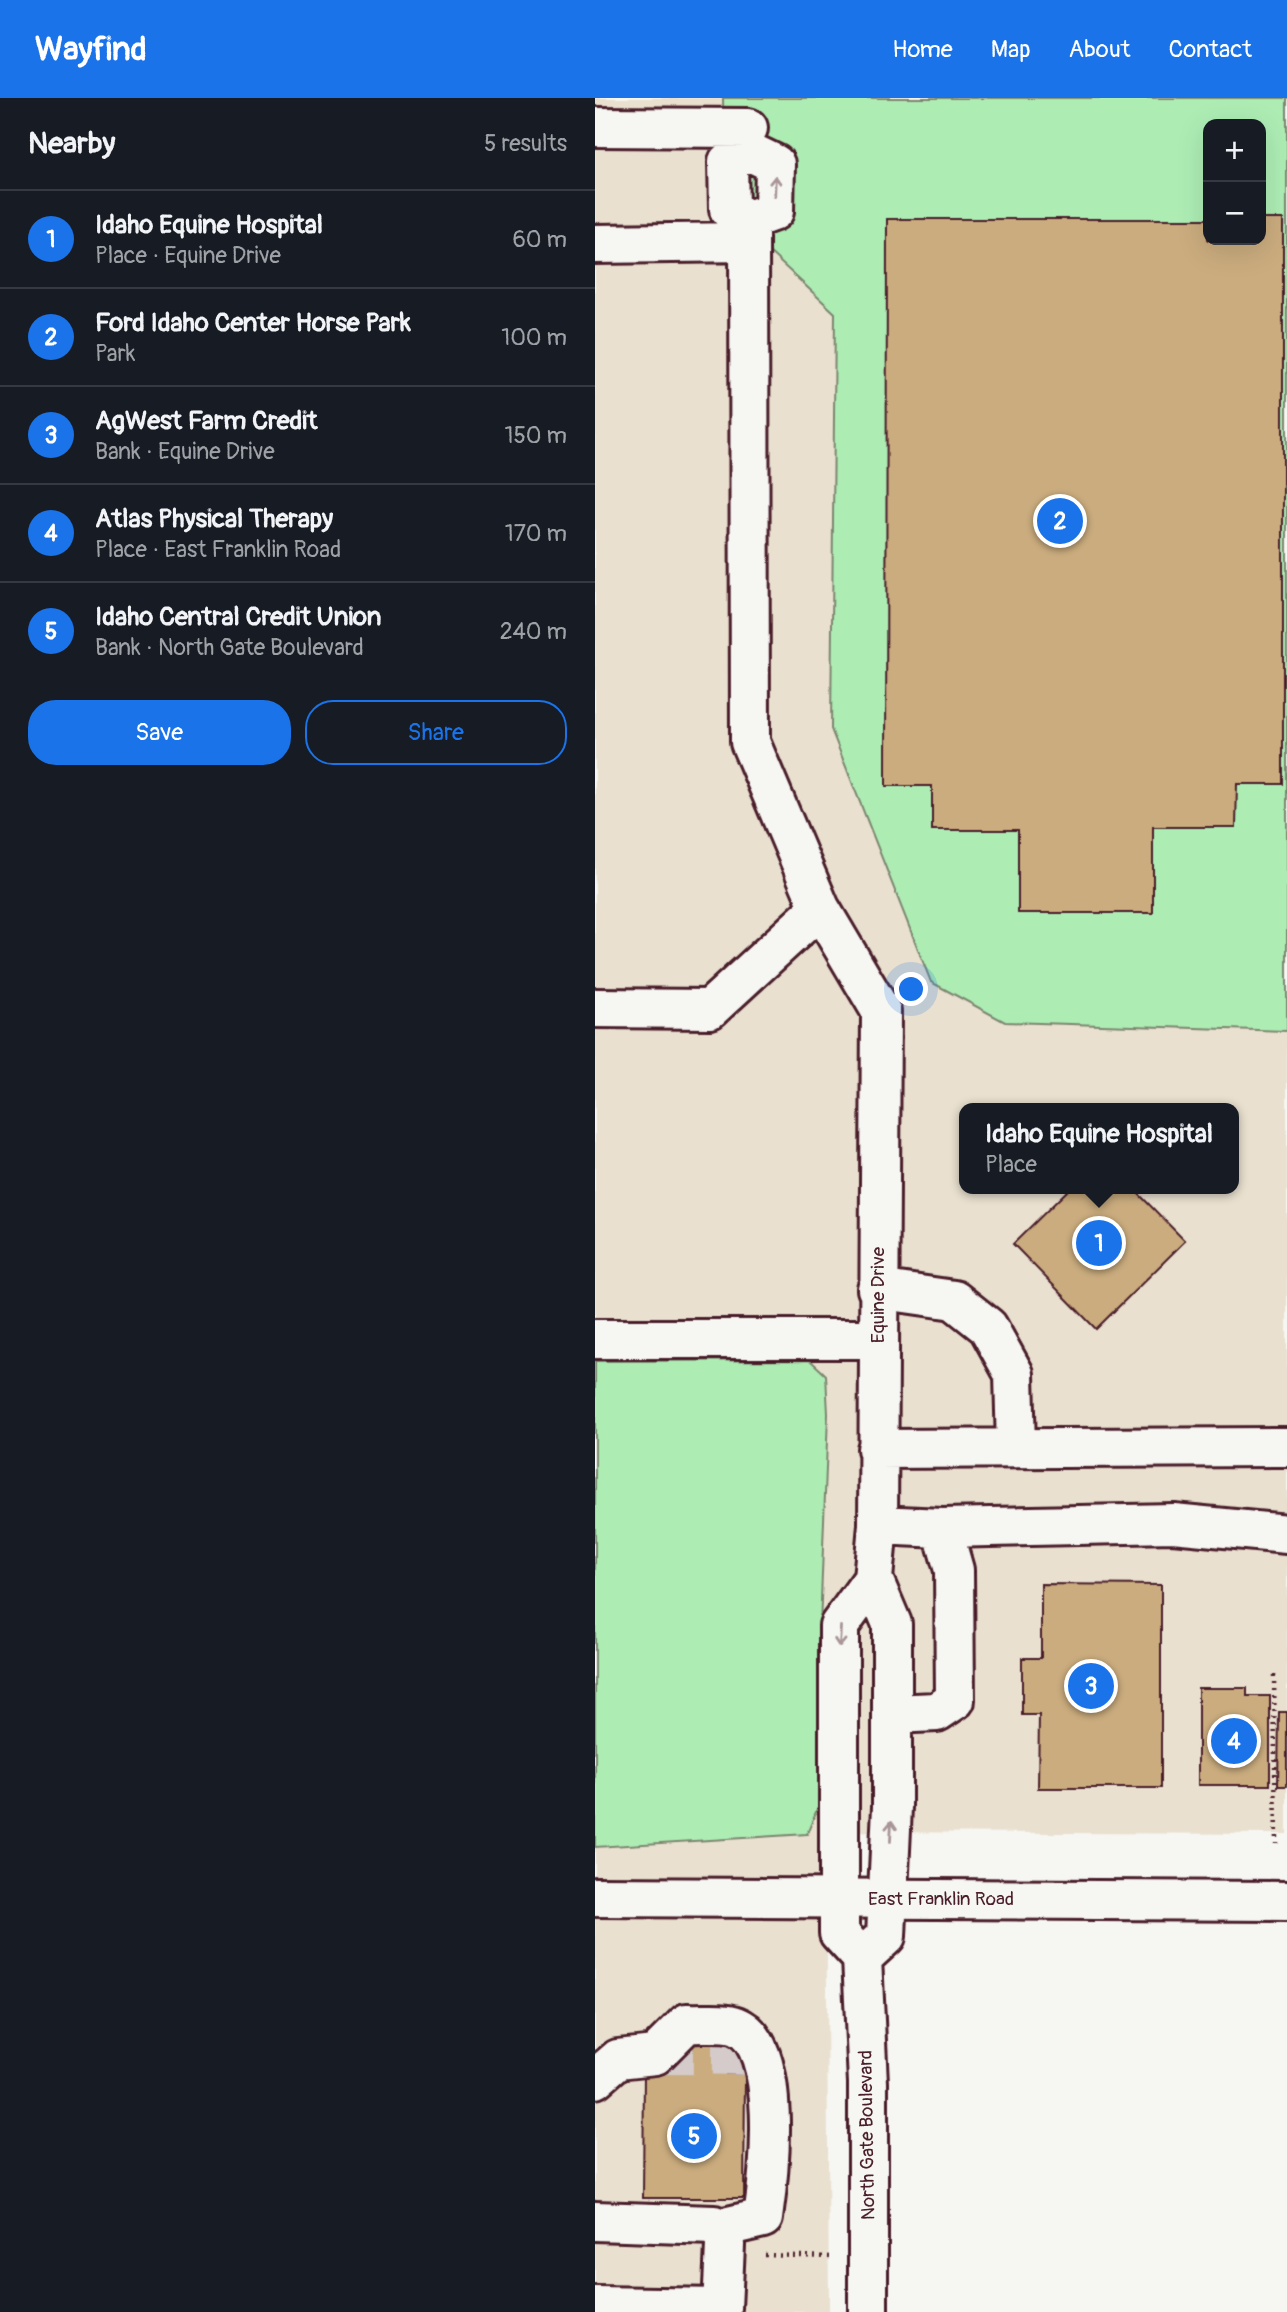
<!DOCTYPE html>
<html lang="en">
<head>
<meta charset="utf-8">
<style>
  :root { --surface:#171b24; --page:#20242c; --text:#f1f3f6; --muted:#9ea1a6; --line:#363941; --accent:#1a73e8 }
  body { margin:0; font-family:Pangolin,sans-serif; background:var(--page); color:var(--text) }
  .controls { position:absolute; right:21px; top:21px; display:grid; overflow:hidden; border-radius:14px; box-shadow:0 7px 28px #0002 }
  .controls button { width:63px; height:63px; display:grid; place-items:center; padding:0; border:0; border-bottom:2px solid var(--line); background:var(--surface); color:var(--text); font:35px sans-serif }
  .you { position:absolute; left:317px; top:892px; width:24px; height:24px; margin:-18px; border:5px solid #fff; border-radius:50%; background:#1a73e8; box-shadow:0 0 0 10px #1a73e833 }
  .badge { display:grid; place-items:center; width:46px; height:46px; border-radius:50%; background:var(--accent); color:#fff; font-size:23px; font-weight:700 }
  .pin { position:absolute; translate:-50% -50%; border:4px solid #fff; box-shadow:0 2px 7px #0006 }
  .popup { position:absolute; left:364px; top:1005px; width:280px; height:91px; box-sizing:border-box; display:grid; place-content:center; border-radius:14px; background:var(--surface); filter:drop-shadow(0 2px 5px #0005); font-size:23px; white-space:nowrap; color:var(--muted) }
  .popup b { font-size:26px; color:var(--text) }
  .popup::after { content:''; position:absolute; left:50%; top:100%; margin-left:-14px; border:14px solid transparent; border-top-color:var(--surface) }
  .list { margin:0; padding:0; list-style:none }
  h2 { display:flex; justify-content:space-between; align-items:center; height:91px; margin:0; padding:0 28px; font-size:30px }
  h2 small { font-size:23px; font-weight:400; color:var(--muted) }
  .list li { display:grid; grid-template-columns:46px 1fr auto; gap:21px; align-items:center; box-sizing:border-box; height:98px; padding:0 28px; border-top:2px solid var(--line) }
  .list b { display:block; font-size:26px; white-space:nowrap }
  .list p { margin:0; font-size:23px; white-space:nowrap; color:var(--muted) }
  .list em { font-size:23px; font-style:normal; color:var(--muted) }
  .actions { display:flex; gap:14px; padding:21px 28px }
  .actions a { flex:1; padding:16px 0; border:2px solid var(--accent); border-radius:28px; text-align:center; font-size:24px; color:var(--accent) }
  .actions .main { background:var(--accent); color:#fff }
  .map { position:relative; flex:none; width:692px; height:2214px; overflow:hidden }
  header { display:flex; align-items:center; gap:42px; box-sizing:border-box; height:98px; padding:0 35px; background:var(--accent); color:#fff }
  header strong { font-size:33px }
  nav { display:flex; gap:38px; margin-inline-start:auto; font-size:24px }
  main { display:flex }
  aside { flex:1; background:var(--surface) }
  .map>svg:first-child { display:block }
  .built { fill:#e9e0cf; fill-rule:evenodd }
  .green { fill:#adedb4; stroke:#7c8670; stroke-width:2; fill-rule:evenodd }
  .building { fill:#caac7e; stroke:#4a1f2b; stroke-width:2 }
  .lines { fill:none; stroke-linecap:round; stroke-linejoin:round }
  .minor-tunnel { stroke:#d4cbca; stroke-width:38; stroke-dasharray:38 19; stroke-linecap:butt }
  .minor-casing { stroke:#4a1f2b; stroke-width:44 }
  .major-casing { stroke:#4a1f2b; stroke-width:44 }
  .path { stroke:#4a1f2b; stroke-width:4.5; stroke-dasharray:2 5; stroke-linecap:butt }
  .minor { stroke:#f6f6f2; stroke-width:38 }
  .major { stroke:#f6f6f2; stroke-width:38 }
  .oneway { stroke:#a99598 }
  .labels { text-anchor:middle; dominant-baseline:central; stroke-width:5; stroke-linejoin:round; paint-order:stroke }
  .street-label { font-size:19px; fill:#4a1f2b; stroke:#f6f6f2 }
</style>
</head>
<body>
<header>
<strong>Wayfind</strong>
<nav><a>Home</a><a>Map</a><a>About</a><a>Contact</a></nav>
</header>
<main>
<aside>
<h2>Nearby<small>5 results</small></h2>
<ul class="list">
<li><span class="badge">1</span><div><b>Idaho Equine Hospital</b><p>Place · Equine Drive</p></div><em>60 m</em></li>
<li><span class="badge">2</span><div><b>Ford Idaho Center Horse Park</b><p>Park</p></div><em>100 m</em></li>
<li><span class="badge">3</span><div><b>AgWest Farm Credit</b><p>Bank · Equine Drive</p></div><em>150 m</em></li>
<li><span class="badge">4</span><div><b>Atlas Physical Therapy</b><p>Place · East Franklin Road</p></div><em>170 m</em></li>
<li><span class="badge">5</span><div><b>Idaho Central Credit Union</b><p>Bank · North Gate Boulevard</p></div><em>240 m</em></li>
</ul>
<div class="actions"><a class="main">Save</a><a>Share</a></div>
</aside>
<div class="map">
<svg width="692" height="2214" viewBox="0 0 692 2214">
  <rect width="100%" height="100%" fill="#f6f6f2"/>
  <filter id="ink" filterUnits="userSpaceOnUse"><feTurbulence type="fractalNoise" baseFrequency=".0143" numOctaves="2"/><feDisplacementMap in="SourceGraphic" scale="14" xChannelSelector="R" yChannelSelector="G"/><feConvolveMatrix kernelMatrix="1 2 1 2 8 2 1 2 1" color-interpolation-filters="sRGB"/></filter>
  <g filter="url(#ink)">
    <path class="built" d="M0,0H692V1736L231,1734L234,2214H0ZM613,26H666V142H613ZM369,1010H639V1091H369Z"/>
    <path class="green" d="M128,0H692V933L410,924L336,884L236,631L240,215L130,113ZM613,26H666V142H613Z
      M215,1262L231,1277L233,1316L225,1529L224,1706L212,1736L0,1749V1263Z"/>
    <path class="building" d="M292,121H613V142H666V121H688V686H642L641,729H558V815H423V732H337V688H291Z
      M474,1091H539L590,1143L501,1231L418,1146Z
      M446,1486L566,1487V1690H443L444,1617H427V1560H446Z
      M603,1590H652V1598H675V1687H603Z
      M684,1614H692V1688H683Z
      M93,1937H131V1976H150L149,2100H48L49,1973H93Z"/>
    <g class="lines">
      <path class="minor-tunnel" d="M60,1957L166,1958"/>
      <g class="minor-casing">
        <path id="minor" d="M0,29L153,30
          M153,53L180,66L179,113L154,122
          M153,53L133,64L134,111L154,122
          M154,122L155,644L225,810L286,913L283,1427L278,1481L297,1526V1709L291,1838L267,1860
          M0,146L154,144
          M0,910L115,911L225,810
          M282,1191L359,1202L393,1229L419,1276L421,1350
          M0,1241H283
          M282,1351L692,1349
          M283,1427L347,1430L359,1472L360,1602L342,1614L297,1616
          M347,1430L578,1425L692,1436
          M0,1981L23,1961L60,1957L92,1925C106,1926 128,1923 141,1928C189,1946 174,2078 168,2120L125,2130
          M0,2123L119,2127L129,2138L130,2147L127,2210L0,2208
          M273,2214V1985L267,1860L244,1835V1528L278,1481"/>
      </g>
      <g class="major-casing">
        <path id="major" d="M0,1799L692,1803"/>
      </g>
      <path class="path" d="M679,1577L681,1746
        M170,2157L238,2159"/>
      <use href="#minor" class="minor"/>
      <use href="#major" class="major"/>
    </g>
    <defs><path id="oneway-shaft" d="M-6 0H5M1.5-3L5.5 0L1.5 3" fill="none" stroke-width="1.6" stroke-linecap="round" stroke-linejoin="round" transform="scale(1.75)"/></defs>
    <g class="oneway">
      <use href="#oneway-shaft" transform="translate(180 88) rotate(-88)"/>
      <use href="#oneway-shaft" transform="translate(245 1539) rotate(93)"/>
      <use href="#oneway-shaft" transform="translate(296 1733) rotate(-87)"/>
    </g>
  </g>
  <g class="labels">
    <g class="street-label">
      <text transform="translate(283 1197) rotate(-90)">Equine Drive</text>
      <text x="346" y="1801">East Franklin Road</text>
      <text transform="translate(272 2037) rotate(-91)">North Gate Boulevard</text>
    </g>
  </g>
</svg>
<div class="controls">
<button>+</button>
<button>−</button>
</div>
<div class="you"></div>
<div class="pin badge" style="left:504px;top:1145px">1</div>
<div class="popup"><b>Idaho Equine Hospital</b>Place</div>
<div class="pin badge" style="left:465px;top:423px">2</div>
<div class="pin badge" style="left:496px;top:1588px">3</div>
<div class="pin badge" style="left:639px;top:1643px">4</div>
<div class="pin badge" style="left:99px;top:2038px">5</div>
</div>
</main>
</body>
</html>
